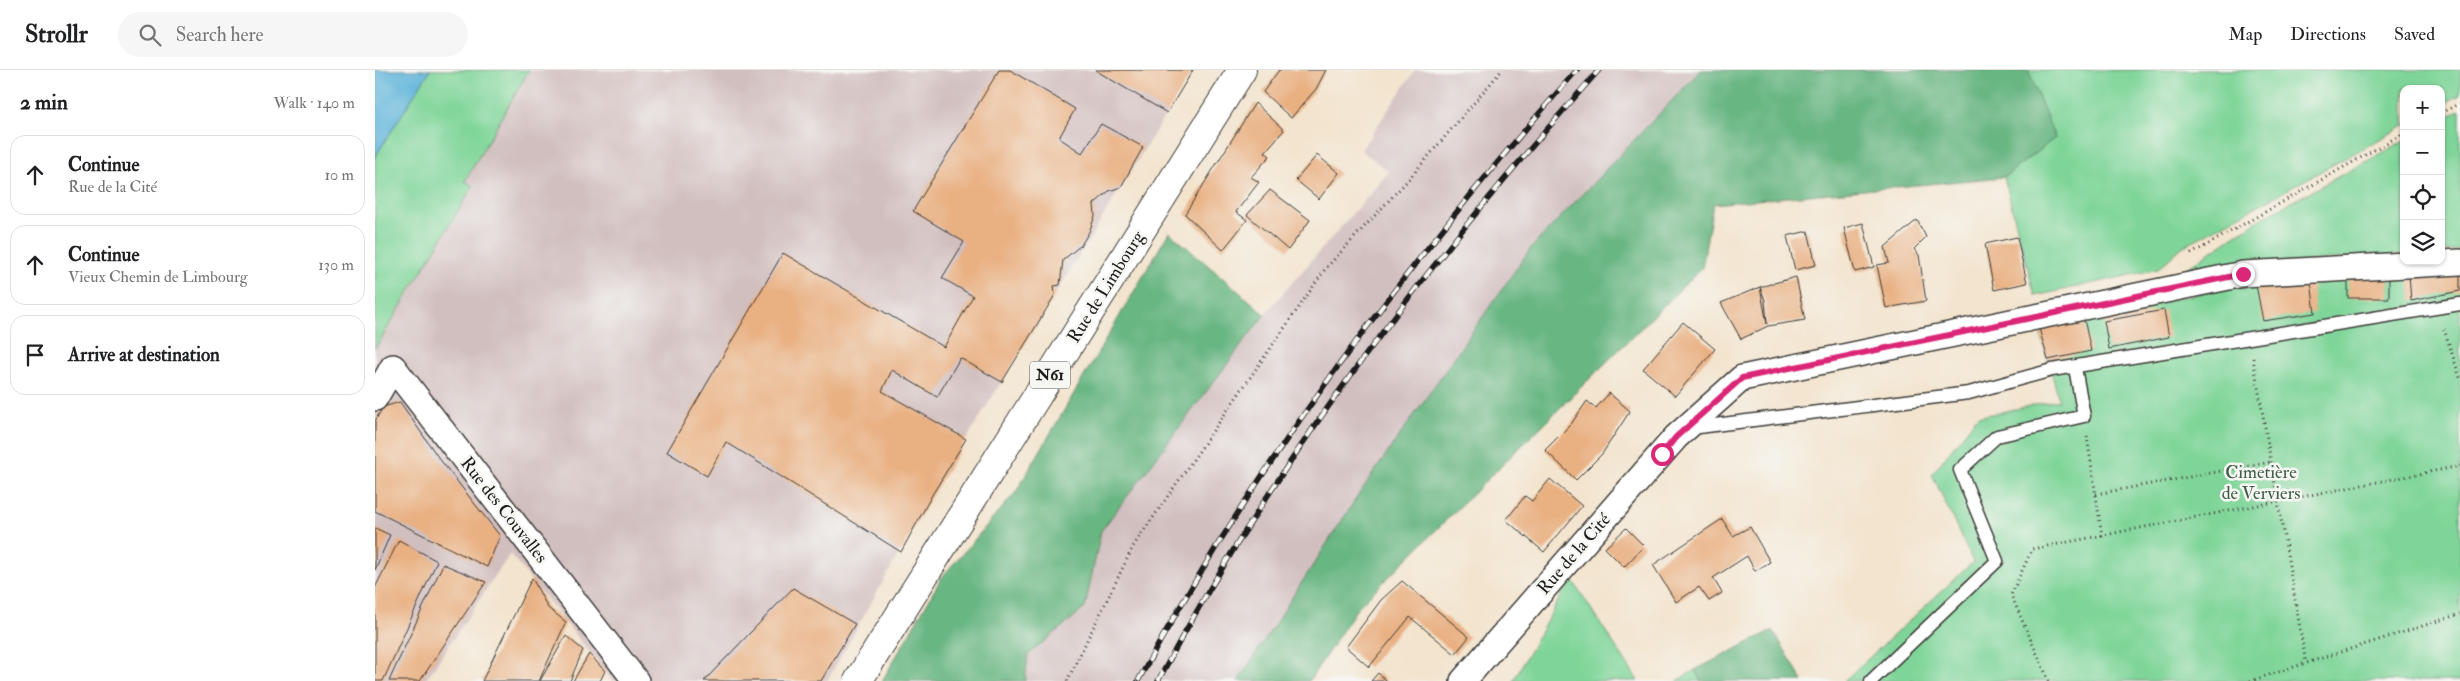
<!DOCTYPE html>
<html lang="en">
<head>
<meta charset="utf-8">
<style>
  :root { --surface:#fff; --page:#f6f6f6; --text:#202124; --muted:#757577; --line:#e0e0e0 }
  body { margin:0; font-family:"IM FELL Double Pica",serif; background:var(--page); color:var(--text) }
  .controls { position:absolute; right:15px; top:15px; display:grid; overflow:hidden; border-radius:10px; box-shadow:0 1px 4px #0004 }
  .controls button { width:45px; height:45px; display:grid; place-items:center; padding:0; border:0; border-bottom:1px solid var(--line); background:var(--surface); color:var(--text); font:25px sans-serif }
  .stop { position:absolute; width:15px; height:15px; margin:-11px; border:4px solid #db2777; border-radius:50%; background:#fff }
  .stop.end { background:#db2777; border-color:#fff; box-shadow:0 1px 5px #0008 }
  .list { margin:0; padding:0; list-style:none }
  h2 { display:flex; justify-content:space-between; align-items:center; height:65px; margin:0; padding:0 20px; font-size:21px }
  h2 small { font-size:16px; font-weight:400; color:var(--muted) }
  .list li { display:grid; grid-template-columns:32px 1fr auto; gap:15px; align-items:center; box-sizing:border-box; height:80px; margin:0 10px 10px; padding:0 10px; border:1px solid var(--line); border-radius:15px }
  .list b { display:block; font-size:19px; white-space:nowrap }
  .list p { margin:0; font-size:16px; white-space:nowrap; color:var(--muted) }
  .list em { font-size:16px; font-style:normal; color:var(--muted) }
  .icon { flex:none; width:28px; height:28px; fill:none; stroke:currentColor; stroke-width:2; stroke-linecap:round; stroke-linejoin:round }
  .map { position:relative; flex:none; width:2085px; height:611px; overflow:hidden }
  header { display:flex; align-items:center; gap:30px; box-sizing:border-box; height:70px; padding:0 25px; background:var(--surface); border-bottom:1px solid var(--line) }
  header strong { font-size:24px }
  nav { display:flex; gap:28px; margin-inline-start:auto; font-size:18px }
  .search { width:350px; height:45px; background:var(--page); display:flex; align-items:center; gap:12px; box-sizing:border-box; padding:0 18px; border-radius:28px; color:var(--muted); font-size:19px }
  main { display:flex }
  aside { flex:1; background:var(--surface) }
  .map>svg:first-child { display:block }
  .industrial { fill:#d1bfbf }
  .green { fill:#7fd599; stroke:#4e785a }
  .forest { fill:#67b681; stroke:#42694e }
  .water { fill:#5db4da; stroke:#3c687b }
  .building { fill:#e9b082 }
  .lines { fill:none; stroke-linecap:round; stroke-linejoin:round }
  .service-casing { stroke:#3c3a37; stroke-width:15 }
  .minor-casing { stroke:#3c3a37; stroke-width:28 }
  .primary-casing { stroke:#3c3a37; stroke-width:30 }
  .path { stroke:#3c3a37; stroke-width:3; stroke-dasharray:1 4; stroke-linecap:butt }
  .service { stroke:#fff; stroke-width:12 }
  .minor { stroke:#fff; stroke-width:25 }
  .primary { stroke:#fff; stroke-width:28 }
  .rail-casing { stroke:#1c1c1c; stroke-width:5.5 }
  .rail { stroke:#f6f6f2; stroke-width:4; stroke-dasharray:11; stroke-linecap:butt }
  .route { stroke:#db2777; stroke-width:6 }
  .labels { text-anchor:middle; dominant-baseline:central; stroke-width:5; stroke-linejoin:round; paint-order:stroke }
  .shield { fill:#f6f6f2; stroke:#5d5d5c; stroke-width:1 }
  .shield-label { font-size:16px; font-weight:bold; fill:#1c1c1c }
  .street-label { font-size:18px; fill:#1c1c1c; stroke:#f6f6f2 }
  .park-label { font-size:18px; fill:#3f5d48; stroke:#f6f6f2 }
</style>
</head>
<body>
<header>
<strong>Strollr</strong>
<div class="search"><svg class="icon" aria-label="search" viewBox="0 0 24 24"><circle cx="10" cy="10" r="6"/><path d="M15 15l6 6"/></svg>Search here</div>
<nav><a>Map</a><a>Directions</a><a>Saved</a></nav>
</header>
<main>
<aside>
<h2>2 min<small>Walk · 140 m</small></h2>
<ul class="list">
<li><svg class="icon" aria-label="ahead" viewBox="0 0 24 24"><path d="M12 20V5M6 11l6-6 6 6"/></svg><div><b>Continue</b><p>Rue de la Cité</p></div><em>10 m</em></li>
<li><svg class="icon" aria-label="ahead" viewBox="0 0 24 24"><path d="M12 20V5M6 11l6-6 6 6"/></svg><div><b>Continue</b><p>Vieux Chemin de Limbourg</p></div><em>130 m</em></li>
<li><svg class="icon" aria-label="arrive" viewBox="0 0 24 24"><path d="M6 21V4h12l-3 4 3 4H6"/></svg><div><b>Arrive at destination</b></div></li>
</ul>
</aside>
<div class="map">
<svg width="2085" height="611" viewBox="0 0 2085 611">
  <rect width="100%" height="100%" fill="#f6f6f2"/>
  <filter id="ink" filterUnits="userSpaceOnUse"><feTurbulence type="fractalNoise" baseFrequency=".02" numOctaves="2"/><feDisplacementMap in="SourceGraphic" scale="10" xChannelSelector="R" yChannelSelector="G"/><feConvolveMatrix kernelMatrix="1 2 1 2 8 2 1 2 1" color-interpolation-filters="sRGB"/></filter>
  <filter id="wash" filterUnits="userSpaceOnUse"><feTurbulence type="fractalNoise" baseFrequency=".0096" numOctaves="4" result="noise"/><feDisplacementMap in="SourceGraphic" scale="20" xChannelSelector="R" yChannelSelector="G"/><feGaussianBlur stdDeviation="1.12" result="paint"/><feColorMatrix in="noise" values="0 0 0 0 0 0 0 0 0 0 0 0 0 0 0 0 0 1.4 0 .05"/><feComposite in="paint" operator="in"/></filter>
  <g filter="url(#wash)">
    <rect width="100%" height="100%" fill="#f3e4ce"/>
    <path class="industrial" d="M55,0H818L557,425L452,611H238L135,484L50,611H0V87Z
      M1040,0H1326L1155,179L986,421L863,611H650L653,585L710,537L726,461L890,244L1014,102L986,80Z"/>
    <path class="green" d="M55,0H154L90,111L98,116L0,279V87Z
      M1653,0H2085V25L2066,35V19H2029V56L1807,177L1783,199L1660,226L1629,107L1680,68Z
      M2085,40V180L2066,181V50Z
      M2029,71V184L1809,200L1885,149Z
      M2085,202V611H1469L1598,492L1557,404L1602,347L1684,330L1664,258L1864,215Z
      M1196,508L1263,611H1138Z
      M1320,600L1326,611H1302Z"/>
    <path class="forest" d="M1326,0H1653L1680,68L1629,107L1338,134L1327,198L983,537L934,611H863L986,421L1155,179Z
      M794,162L890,244L726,461L710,538L653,585L650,611H507L567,507L641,422Z
      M1398,560L1428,611H1326L1320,600Z"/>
    <path class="water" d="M0,0H55L0,87Z"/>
    <g id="blocks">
      <path class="building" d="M624,0H635L700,39L684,68L707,83L726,54L768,77L746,117L734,121L719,134L720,146L714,162L706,175L688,190L685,215L679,216L680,225L627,312L585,288L562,327L517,300L507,321L591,369L557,425L526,482L351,372L332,406L292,382L408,183L569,277L598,226L567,208L589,172L538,141Z
        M720,0H818L792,43Z
        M904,0H951L941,19L916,48L888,22Z
        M880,33L909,60L890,82L895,86L876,107L884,112L861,142L872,150L848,180L810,144Z
        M942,85L964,103L944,129L921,110Z
        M895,120L935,150L913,180L872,145Z
        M1542,150L1551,167L1539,179L1544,185L1551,231L1511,238L1502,195L1514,193L1510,177Z
        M1488,153L1499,197L1480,202L1469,158Z
        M1433,161L1441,195L1420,200L1412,166Z
        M1642,167L1652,213L1619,220L1610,174Z
        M2085,202V221L2036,231L2034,205Z
        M1973,206H2014V228H1973Z
        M1421,207L1430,250L1393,256L1366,269L1346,233L1385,217L1392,254L1390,230L1385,217Z
        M1936,211L1940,243L1888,251L1881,215Z
        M1789,240L1794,267L1734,279L1729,251Z
        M1709,249L1716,281L1673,290L1664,258Z
        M1308,252L1340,279L1300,326L1268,299Z
        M1234,323L1255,341L1227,384L1201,410L1170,380L1196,354L1212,331L1221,338Z
        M25,332L63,387L125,466L112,497L0,441V351L8,337Z
        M1175,409L1207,436L1169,482L1131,450L1150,426L1157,431Z
        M1347,449L1358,466L1375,457L1395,492L1380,501L1372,486L1338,508L1347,523L1334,531L1324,517L1301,532L1278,495Z
        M0,458L15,465L0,500Z
        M1251,458L1269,476L1249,497L1230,478Z
        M24,470L62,491L8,611H0V518Z
        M68,494L111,512L45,611H14Z
        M157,508L173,538L191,552L164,611H107Z
        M1027,511L1094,567L1080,584L1035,547L994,597L971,577L1006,530Z
        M418,518L480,554L446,611H329Z
        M191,566L208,580L195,611H165Z
        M214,584L230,601L225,611H198Z
        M1003,603L1012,611H996Z"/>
    </g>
  </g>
  <g filter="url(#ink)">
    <use href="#blocks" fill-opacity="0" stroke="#3c3a37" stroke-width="1"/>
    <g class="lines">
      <g class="service-casing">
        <path id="service" d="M1316,358L1594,323L1677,300L2085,234
          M1496,611L1622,491L1585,400L1622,366L1709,346L1700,298"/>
      </g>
      <g class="minor-casing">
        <path id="minor" d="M0,328L18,297L261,611
          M1088,611L1301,367L1367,308L1868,204L2085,192"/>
      </g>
      <g class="primary-casing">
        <path id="primary" d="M483,611L867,0"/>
      </g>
      <path class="path" d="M2066,43L2085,33
        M1816,184L2029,63
        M2069,259L2085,308
        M1878,288L1931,593
        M1712,366L1727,466
        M1721,424L1896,392
        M692,611L759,475L951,198L1033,110L1127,0
        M1674,611L1636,525L1657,479L2085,396
        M1875,611L2085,544"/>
      <use href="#service" class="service"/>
      <use href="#minor" class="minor"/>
      <use href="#primary" class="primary"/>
      <g class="rail-casing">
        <path id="rail" d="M763,611C884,389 1035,189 1202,0
          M783,611C901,389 1057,187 1224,0"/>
      </g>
      <use href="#rail" class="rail"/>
    </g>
  </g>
  <g class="lines" filter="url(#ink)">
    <path class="route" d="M1287,384L1301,367L1367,308L1868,204"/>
  </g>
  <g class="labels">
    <rect class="shield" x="655" y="291.5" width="40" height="27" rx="4"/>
    <g class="shield-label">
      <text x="675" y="305">N61</text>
    </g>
    <g class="street-label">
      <text transform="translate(731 217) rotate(-58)">Rue de Limbourg</text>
      <text transform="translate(129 440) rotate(52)">Rue des Couvalles</text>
      <text transform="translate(1199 484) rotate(-49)">Rue de la Cité</text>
    </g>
    <g class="park-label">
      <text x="1886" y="402">Cimetière<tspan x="1886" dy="21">de Verviers</tspan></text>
    </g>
  </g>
</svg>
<div class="controls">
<button>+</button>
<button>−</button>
<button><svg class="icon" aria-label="locate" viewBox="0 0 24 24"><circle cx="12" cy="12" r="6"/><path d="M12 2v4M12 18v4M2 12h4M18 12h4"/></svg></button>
<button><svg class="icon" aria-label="layers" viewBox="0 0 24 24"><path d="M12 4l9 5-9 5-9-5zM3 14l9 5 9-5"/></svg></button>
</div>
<div class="stop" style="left:1287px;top:384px"></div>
<div class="stop end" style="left:1868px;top:204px"></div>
</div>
</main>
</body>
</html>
